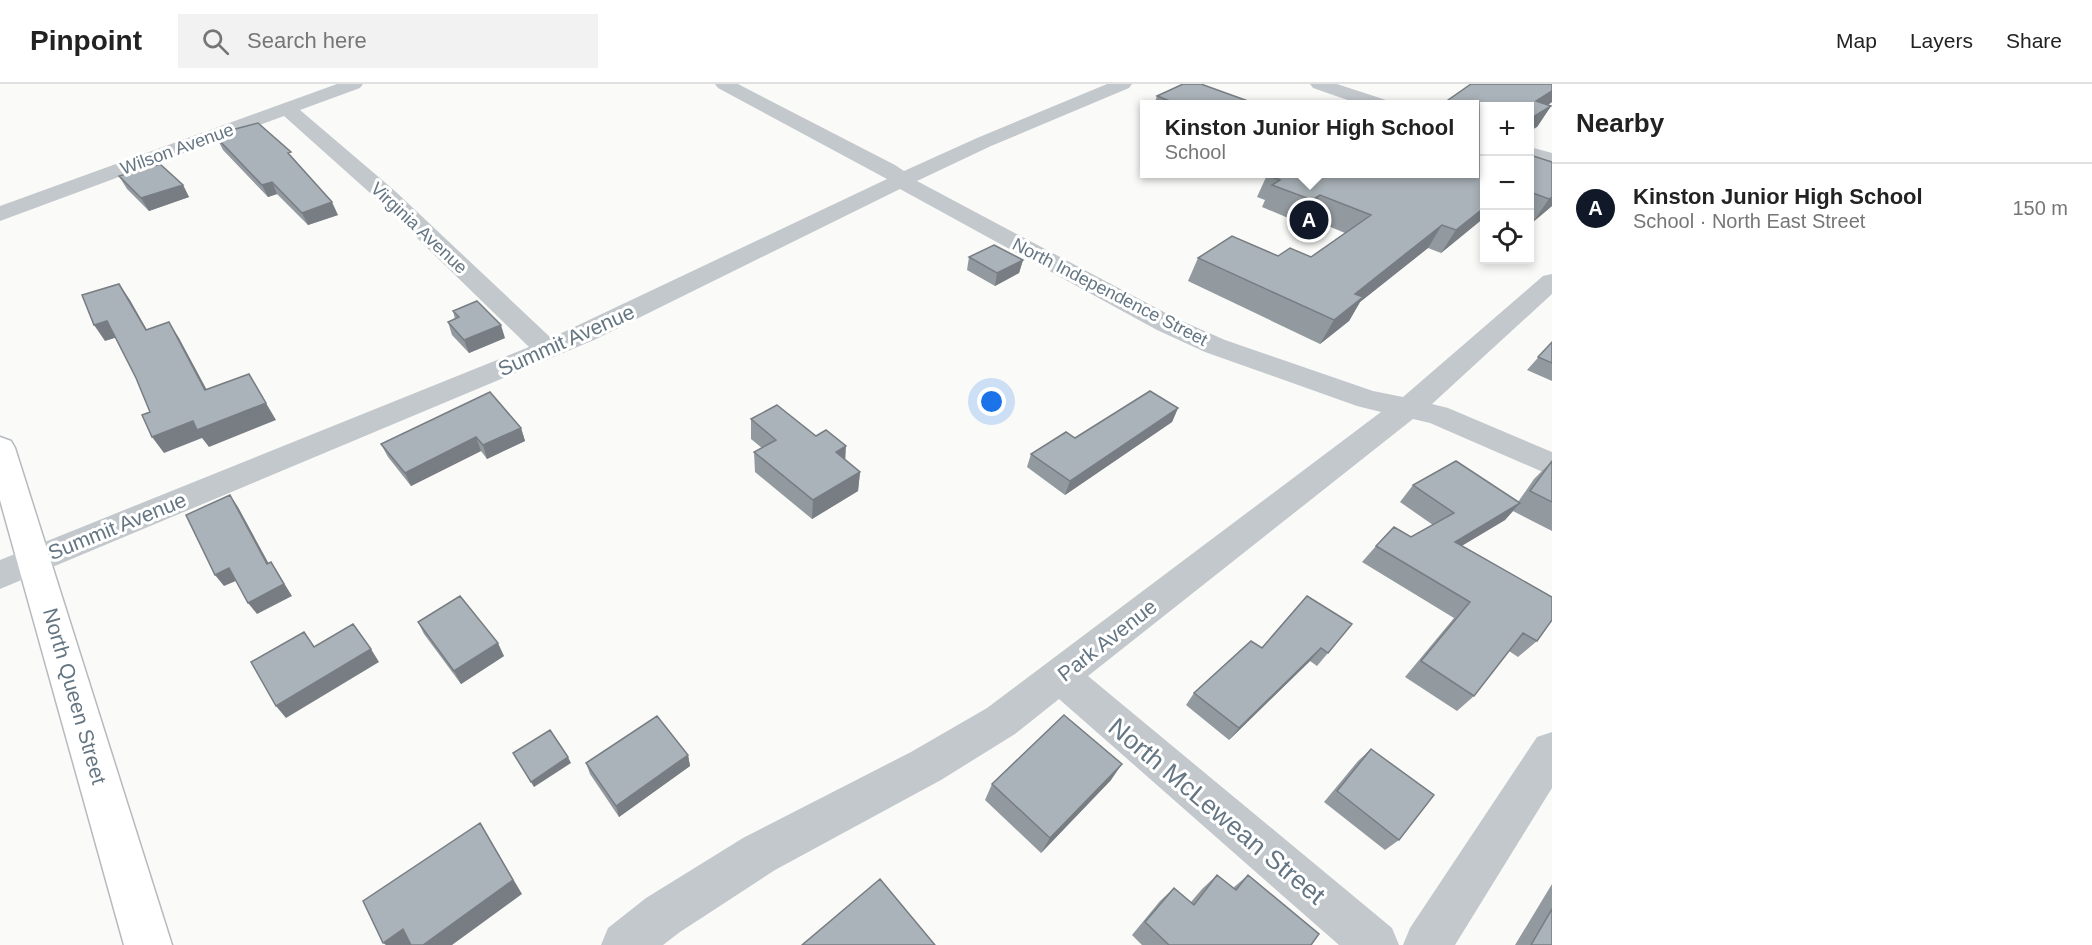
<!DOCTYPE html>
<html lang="en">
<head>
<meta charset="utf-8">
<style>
  :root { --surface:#fff; --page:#f2f2f2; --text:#222; --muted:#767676; --line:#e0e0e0; --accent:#111827 }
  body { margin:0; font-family:Helvetica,sans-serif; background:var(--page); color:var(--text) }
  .controls { position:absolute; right:18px; top:18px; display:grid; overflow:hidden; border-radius:0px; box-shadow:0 3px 9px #0003 }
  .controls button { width:54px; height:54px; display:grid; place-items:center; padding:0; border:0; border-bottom:2px solid var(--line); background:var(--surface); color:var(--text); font:30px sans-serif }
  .you { position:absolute; left:992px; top:318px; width:21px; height:21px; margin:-15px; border:4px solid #fff; border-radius:50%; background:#1a73e8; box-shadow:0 0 0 9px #1a73e833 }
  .badge { display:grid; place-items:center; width:39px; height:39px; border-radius:50%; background:var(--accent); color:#fff; font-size:20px; font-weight:700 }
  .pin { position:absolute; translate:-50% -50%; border:3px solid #fff; box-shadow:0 2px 6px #0006 }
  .popup { position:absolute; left:1140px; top:16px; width:339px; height:78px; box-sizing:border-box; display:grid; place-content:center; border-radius:0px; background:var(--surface); filter:drop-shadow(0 2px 4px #0005); font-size:20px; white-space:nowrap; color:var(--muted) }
  .popup b { font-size:22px; color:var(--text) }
  .popup::after { content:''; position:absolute; left:50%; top:100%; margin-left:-12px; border:12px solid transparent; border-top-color:var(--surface) }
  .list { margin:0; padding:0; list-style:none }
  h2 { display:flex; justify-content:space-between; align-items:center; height:78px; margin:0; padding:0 24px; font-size:26px }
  h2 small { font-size:20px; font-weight:400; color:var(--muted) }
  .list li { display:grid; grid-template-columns:39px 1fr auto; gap:18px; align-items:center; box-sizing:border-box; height:90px; padding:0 24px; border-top:2px solid var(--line) }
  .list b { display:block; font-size:22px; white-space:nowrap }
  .list p { margin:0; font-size:20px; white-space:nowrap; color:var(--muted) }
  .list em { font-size:20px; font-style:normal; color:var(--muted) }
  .icon { flex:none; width:33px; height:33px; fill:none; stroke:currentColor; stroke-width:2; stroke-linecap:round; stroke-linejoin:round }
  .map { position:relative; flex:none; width:1552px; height:861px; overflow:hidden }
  header { display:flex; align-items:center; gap:36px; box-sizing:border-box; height:84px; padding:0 30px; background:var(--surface); border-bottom:2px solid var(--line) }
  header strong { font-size:28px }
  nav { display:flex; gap:33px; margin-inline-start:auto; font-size:21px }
  .search { width:420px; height:54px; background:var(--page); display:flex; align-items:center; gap:15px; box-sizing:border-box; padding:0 21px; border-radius:0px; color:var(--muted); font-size:22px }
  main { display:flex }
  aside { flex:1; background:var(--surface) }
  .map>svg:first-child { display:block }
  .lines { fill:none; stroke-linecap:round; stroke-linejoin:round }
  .major-casing { stroke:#b5babe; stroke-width:3 }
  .minor { fill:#c3c8cc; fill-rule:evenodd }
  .major { fill:#fff; fill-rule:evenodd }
  .wall { fill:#929a9f }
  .shaded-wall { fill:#777d82 }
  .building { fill:#aab3b9; stroke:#777d82; stroke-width:1.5 }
  .labels { text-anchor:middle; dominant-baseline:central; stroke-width:6; stroke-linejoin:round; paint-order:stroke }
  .far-street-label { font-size:18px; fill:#657683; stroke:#fff }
  .street-label { font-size:21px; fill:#657683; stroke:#fff }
  .near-street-label { font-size:26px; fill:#657683; stroke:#fff }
</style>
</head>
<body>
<header>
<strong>Pinpoint</strong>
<div class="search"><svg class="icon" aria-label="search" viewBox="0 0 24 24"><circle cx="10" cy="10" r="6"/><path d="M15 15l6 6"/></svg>Search here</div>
<nav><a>Map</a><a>Layers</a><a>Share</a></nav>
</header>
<main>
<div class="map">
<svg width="1552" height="861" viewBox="0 0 1552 861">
  <rect width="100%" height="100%" fill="#fafaf8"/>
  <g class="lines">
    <g class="major-casing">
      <path id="major" d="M0,353L11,357L15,364L172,861H124L0,416Z"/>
    </g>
    <path class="minor" d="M337,0H363L360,4L300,26L395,107L551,254L887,95L718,4L715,0H738L895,81L904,87L977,54L1107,0H1132L1129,4L991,62L917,97L1175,234L1225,256L1373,307L1403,313L1543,192L1552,190V210L1432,320L1448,324L1552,368V392L1430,339L1413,335L1088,592L1392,844L1399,861H1339L1059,615L1015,650L941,696L775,786L680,848L663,861H601L608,844L646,814L743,754L911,668L987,624L1381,328L1357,322L1205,268L1157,246L900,105L594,256L0,505V476L529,263L379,117L284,32L0,137V122Z
      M1310,0H1337L1389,17L1391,21H1362L1313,4Z
      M1530,63L1552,69V82L1530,75Z
      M1552,648V704L1455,861H1403L1410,844L1537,653Z"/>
    <use href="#major" class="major"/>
  </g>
  <path class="wall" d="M1552,0V18L1548,21L1551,22L1537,43L1530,22H1485V133L1441,169L1428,164L1360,218L1349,237L1320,260L1188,197L1198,174L1278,172L1311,173L1345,149L1309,134L1300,139L1262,123L1265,116L1257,113L1267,91L1474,90V21Z
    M1157,12L1259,21H1154Z
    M224,48L294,77L338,131L308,141L277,110L268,113L223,66L217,54L226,51Z
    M1530,71L1552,78V122L1533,138L1530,136Z
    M119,92L183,101L189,113L149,127L127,105Z
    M969,173L1023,176L1019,189L995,202L967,186Z
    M453,227L505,254L469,269L452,251L448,238L455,235Z
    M1552,258V297L1527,286Z
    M1178,324L1172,338L1065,411L1027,383L1031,370L1075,354Z
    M751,335L845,376L860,388L858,407L812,435L755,388L754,368L762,364L751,355Z
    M521,344L525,357L487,375L481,367L411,402L388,373L381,360Z
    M1552,377V447L1513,427L1505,436L1461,462L1537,557L1518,573L1509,567L1474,612L1457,627L1405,593L1454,534L1362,478L1376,462L1411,453L1433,441L1400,418L1413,401L1518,418L1534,395Z
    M1307,512L1328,569L1317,582L1310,577L1229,656L1186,621L1194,609L1262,564Z
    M418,538L504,572L461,600L424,550Z
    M1371,665L1399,756L1385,766L1324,718L1358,677Z
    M688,671L690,682L619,733L590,690L586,679Z
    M1111,696L1041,769L985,716L992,700Z
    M1217,791L1233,804L1248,791L1311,861H1142L1132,851L1160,817L1174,804L1191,818L1202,805Z
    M1552,800V861H1515Z"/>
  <path class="shaded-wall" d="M1552,7V18L1530,33L1536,17Z
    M1551,22L1537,43L1530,47V35Z
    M272,98L277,110L268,113L262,101Z
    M183,101L189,113L149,127L141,114Z
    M1320,111L1309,134L1300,139L1312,116Z
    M1552,113V122L1533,138L1549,115Z
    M332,118L338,131L308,141L302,129Z
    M1485,123V133L1441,169L1456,146Z
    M1442,141L1428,164L1360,218L1349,237L1320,260L1334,236L1355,210Z
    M1023,176L1019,189L995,202L997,189Z
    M119,200L130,216L156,262L146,246Z
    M107,237L118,253L105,257L94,241Z
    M169,238L179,254L216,323L205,306Z
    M501,241L505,254L469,269L464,256Z
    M266,319L276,336L209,363L202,354L164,369L152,353L193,337Z
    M1178,324L1172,338L1065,411L1070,397Z
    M521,344L525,357L487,375L483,361Z
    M476,353L481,367L411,402L405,389Z
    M846,362L845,381L836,368Z
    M860,388L858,407L812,435L813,416Z
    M230,411L238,423L275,491L267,480Z
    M1520,419L1505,436L1440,475L1455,458Z
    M271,478L292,512L257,530L248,519Z
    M229,484L238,496L224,502L215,491Z
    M498,559L504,572L461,600L454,587Z
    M1321,564L1310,577L1229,656L1239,644Z
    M371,565L379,578L286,634L276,622Z
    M688,671L690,682L619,733L616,722Z
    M568,673L571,679L534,703L531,698Z
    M1122,680L1111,696L1041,769L1050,754Z
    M480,739L522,810L452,861H423Z
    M403,845L411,861H386L383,859Z"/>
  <path class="building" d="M1183,0H1201L1259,21H1180L1157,12Z
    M1471,0H1552V7L1536,17L1551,22L1530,35V22H1491L1485,21V123L1456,146L1442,141L1355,210L1363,213L1334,236L1198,174L1232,152L1278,172L1290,164L1311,173L1371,131L1320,111L1312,116L1272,101L1280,96L1267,91L1269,90H1474V21H1441Z
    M258,39L291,68L288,69L332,118L302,129L272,98L262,101L217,54L227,51L224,48Z
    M1530,71L1552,78V113L1549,115L1530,108Z
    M160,80L183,101L141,114L119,92Z
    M994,161L1023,176L997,189L969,173Z
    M119,200L146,246L169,238L205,306L249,290L266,319L197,346L193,337L152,353L142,331L150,328L136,294L107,237L94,241L82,211Z
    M477,217L501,241L464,256L448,238L459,233L453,227Z
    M1552,258V279L1538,273Z
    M1150,307L1178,324L1070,397L1031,370L1066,348L1075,354Z
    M490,308L521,344L483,361L476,353L405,389L381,360Z
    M777,321L816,352L826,346L846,362L836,368L860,388L813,416L754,368L776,356L751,335Z
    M1456,377L1520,419L1455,458L1552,513V536L1537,557L1523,549L1474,612L1421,577L1470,518L1376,462L1394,443L1411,453L1454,429L1413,401Z
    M1552,377V418L1530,407Z
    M230,411L267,480L271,478L284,500L248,519L229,484L215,491L186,431Z
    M460,512L498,559L454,587L418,538Z
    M1307,512L1352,540L1328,569L1321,564L1239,644L1194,609L1251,557L1262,564Z
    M353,540L371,565L276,622L251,578L304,548L314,563Z
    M1064,631L1122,680L1050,754L992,700Z
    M657,632L688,671L616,722L586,679Z
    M550,646L568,673L531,698L513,669Z
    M1371,665L1434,711L1399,756L1337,707Z
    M480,739L513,796L423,861H411L403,845L383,859L363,817Z
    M1217,791L1236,806L1248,791L1319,850L1311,861H1169L1145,838L1174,804L1194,821Z
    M880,795L935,861H802Z
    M1552,825V861H1531Z"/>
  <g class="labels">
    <g class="far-street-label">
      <text transform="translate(177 65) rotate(-20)">Wilson Avenue</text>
      <text transform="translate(419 144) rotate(43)">Virginia Avenue</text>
      <text transform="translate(1110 208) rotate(27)">North Independence Street</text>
    </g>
    <g class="street-label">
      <text transform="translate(566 256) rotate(-24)">Summit Avenue</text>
      <text transform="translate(117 442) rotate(-22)">Summit Avenue</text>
      <text transform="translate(1107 556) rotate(-38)">Park Avenue</text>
      <text transform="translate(75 612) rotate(74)">North Queen Street</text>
    </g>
    <g class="near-street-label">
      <text transform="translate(1217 727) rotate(40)">North McLewean Street</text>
    </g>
  </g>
</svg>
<div class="controls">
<button>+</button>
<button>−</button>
<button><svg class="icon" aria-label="locate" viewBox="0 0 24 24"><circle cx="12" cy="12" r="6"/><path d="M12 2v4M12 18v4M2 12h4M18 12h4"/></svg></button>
</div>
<div class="you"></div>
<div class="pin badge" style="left:1309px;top:136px">A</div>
<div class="popup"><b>Kinston Junior High School</b>School</div>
</div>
<aside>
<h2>Nearby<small></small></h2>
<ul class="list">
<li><span class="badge">A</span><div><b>Kinston Junior High School</b><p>School · North East Street</p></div><em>150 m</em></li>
</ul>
</aside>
</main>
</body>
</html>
